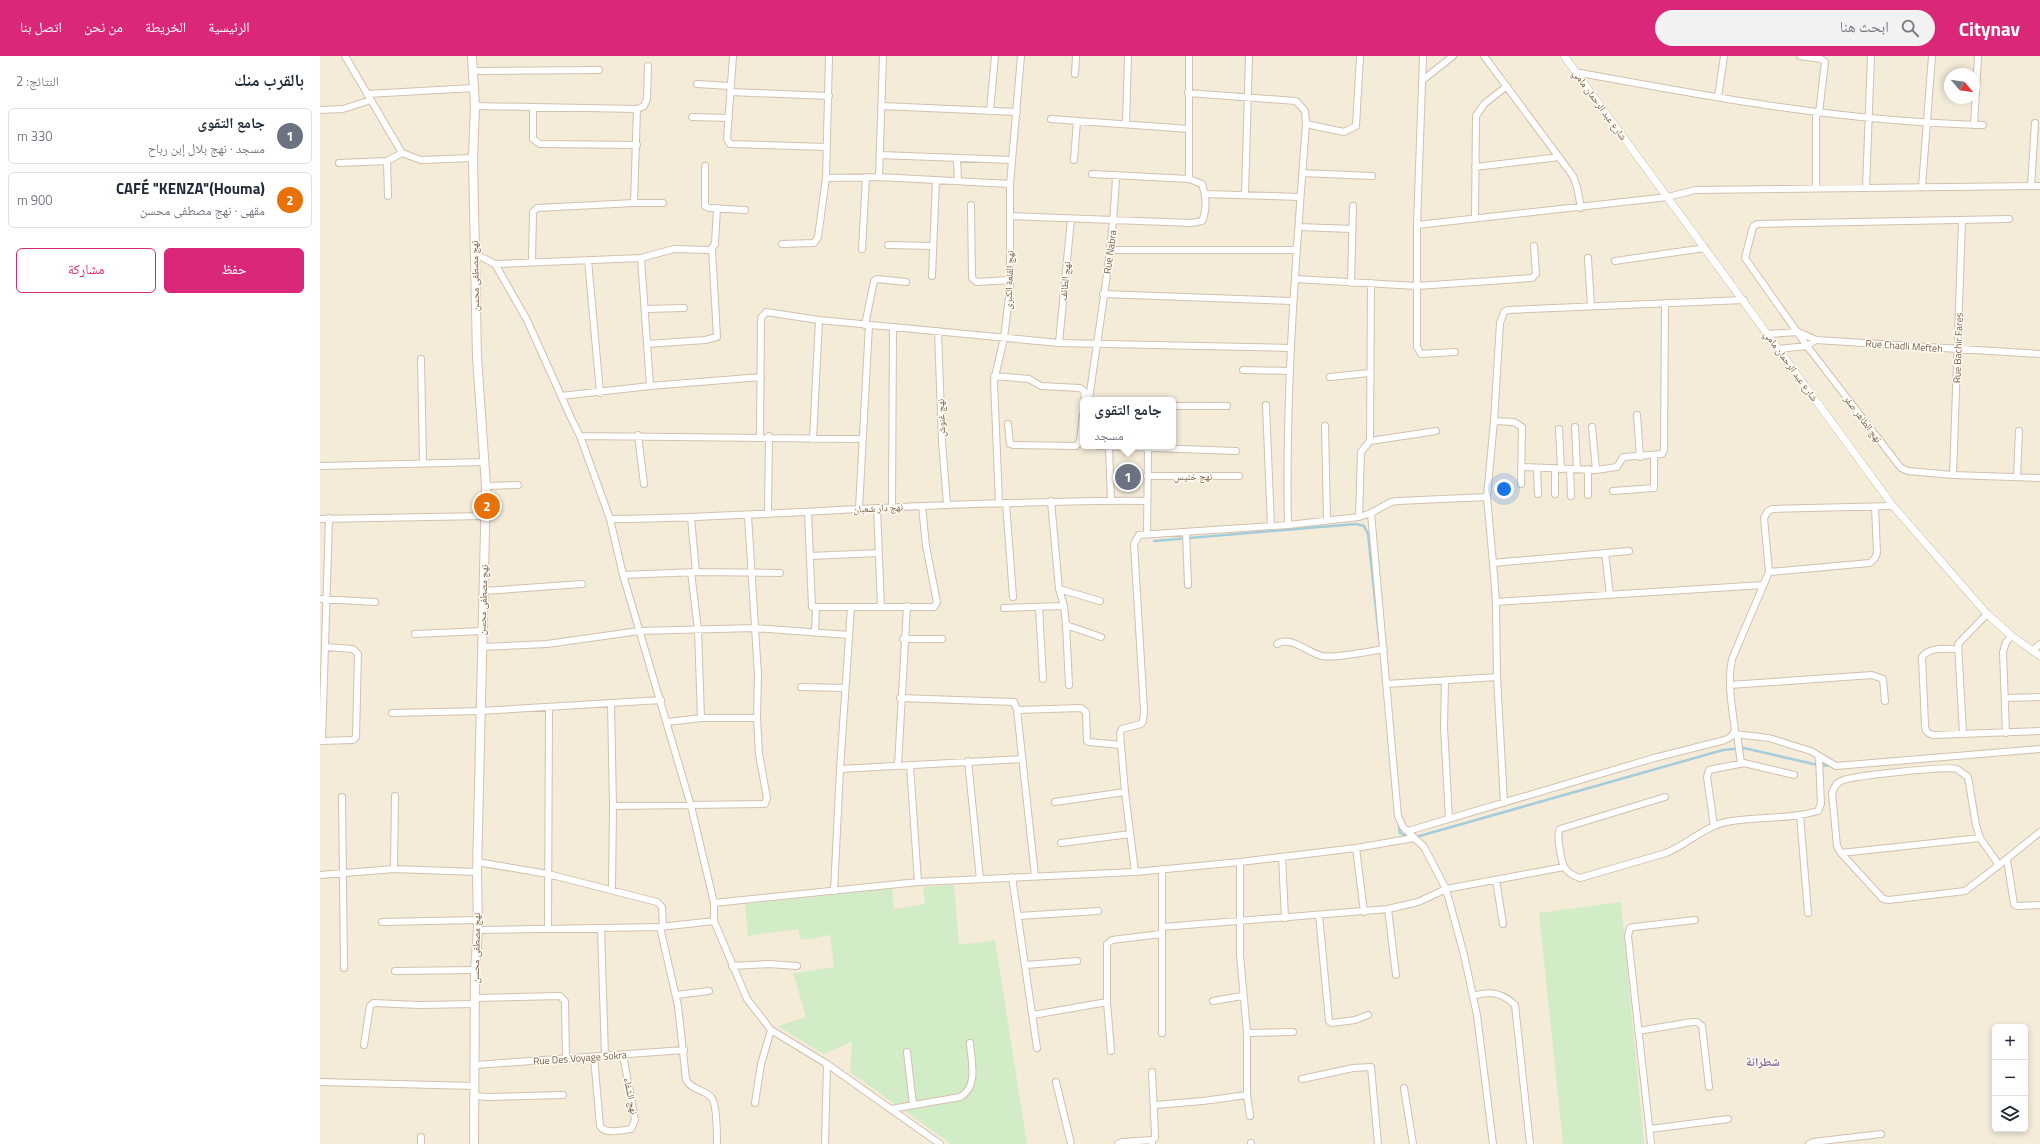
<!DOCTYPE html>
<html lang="ar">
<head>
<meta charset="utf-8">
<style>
  :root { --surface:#fff; --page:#f2f2f3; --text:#1f2937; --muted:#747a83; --line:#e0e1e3; --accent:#db2777 }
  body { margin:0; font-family:"Titillium Web","Noto Naskh Arabic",sans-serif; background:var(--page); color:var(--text); direction:rtl }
  .controls { position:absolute; right:12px; bottom:12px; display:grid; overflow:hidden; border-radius:6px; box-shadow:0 2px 6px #0003 }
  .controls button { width:36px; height:36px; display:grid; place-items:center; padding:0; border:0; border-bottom:1px solid var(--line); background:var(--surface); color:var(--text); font:20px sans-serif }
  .compass { position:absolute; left:1624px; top:12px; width:36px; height:36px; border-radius:50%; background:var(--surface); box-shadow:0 2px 6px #0003; rotate:119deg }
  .you { position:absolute; left:1184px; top:433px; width:14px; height:14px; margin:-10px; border:3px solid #fff; border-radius:50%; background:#1a73e8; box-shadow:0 0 0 6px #1a73e833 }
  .badge { display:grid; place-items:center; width:26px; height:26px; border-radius:50%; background:var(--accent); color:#fff; font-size:13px; font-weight:700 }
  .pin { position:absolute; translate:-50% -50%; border:2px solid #fff; box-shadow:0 1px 4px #0006 }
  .popup { position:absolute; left:760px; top:341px; width:96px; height:52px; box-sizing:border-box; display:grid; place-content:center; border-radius:6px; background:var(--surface); filter:drop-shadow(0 1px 3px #0005); font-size:13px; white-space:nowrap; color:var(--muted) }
  .popup b { font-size:15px; color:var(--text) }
  .popup::after { content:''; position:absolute; left:50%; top:100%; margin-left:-8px; border:8px solid transparent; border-top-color:var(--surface) }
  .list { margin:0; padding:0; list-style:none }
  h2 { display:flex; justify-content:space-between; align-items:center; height:52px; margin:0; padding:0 16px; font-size:17px }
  h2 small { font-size:13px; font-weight:400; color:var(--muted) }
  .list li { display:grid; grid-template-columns:26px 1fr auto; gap:12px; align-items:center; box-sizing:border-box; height:56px; margin:0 8px 8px; padding:0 8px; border:1px solid var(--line); border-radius:6px }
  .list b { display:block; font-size:15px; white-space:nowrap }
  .list p { margin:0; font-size:13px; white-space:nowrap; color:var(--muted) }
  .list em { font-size:13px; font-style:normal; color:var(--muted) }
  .actions { display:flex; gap:8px; padding:12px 16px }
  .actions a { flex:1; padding:9px 0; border:1px solid var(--accent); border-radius:6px; text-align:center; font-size:14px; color:var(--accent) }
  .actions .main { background:var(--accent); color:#fff }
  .icon { flex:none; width:22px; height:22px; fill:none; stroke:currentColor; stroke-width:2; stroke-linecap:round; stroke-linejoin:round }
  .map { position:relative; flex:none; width:1720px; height:1088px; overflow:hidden; direction:ltr }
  header { display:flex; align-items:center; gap:24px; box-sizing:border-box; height:56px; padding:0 20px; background:var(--accent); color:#fff }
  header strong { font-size:19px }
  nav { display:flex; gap:22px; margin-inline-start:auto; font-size:14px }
  .search { width:280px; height:36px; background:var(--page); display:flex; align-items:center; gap:10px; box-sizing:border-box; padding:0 14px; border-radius:22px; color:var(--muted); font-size:15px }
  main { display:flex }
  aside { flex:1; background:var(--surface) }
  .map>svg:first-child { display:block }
  .residential { fill:#f5ebd9; fill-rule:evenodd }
  .green { fill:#d3ecc8 }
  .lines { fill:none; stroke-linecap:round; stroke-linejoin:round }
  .stream { stroke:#a4cddb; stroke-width:2.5 }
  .minor-casing { stroke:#d1c1af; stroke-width:8 }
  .tertiary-casing { stroke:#d1c1af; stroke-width:8 }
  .secondary-casing { stroke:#d4c2ad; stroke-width:10 }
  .minor { stroke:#fff; stroke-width:6 }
  .tertiary { stroke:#fff; stroke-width:7 }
  .secondary { stroke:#fff; stroke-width:8 }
  .labels { text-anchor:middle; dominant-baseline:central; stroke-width:3; stroke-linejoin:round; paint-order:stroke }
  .street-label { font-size:10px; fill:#7a614c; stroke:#fffbf2 }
  .quarter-label { font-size:12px; font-weight:bold; fill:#8a6596; stroke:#fffbf2 }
</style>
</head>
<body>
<header>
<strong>Citynav</strong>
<div class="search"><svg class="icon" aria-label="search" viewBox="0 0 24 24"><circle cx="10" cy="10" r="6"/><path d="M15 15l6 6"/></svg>ابحث هنا</div>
<nav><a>الرئيسية</a><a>الخريطة</a><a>من نحن</a><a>اتصل بنا</a></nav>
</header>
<main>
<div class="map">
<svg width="1720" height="1088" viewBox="0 0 1720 1088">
  <rect width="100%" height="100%" fill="#fdf8eb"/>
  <path class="residential" d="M0,0H1720V1088H0ZM1630,18H1654V42H1630ZM763,344H853V390H763ZM1675,971H1705V1073H1675Z"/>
  <path class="green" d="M634,829L639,889L675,884L707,1088H631L530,1016L532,986L503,998L458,970L486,961L473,917L514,911L510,879L481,884L478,873L428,880L425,848L572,832L574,853L605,848L603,831Z
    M1301,846L1324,1088H1243L1219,857Z"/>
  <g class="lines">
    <path class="stream" d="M834,485L1036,468L1044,470L1048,478L1059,581
      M1079,769L1080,777L1090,782
      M1096,781L1403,694L1424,692L1502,710L1511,709"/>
    <g class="minor-casing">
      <path id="minor" d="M25,0L82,97L101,104L153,102
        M413,0L407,83L410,88L507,91
        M869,0V123
        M1103,0L1097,169V291L1101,298L1135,296
        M1164,0L1253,120L1257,131L1261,152
        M1480,0L1501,3L1505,6L1499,57
        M154,15L279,14
        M1255,16C1390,41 1525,66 1663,69
        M755,18L756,0
        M1104,23L1133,0
        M377,28L410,30
        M410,36L509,40
        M868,37L976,45L985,55L986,68C976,202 965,335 968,469
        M47,38L154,32
        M1398,41L1404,0
        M155,50L317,53L324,50L327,43L328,10
        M562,50L697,56
        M213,52V83L220,88L317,89
        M0,54L23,53L51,44
        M670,55L675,0
        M372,61L409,62
        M731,63L869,73
        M806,68L808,0
        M986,68L1024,76L1036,70L1040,0
        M1654,69L1658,0
        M560,99L692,104
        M637,102L638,125
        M754,104L757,65
        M67,105L68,140
        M19,107L67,105L82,97
        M385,110V150L389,152L425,154
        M1155,111L1239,101
        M982,117L1052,120
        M559,121L563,0
        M506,122L559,121L690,128
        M1711,130L1715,67
        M1496,131V57
        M1602,131L1612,0
        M1546,132L1551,0
        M885,138L980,141
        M925,138L929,0
        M314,147H343
        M651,149L652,222L657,226L690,224
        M690,160L871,167L882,165C887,154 886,140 882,128L869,123L772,118
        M1155,162L1156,60L1164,48L1187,30
        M1689,163L1437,168L1433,171L1425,202L1487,290L1581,412L1588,415L1633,419L1720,422
        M1097,169L1348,141L1375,134L1720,130
        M979,171L1032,173
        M462,188L494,187L498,181L506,122L509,0
        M568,189L613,190
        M542,193L546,121
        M791,194H977
        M154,197L175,208L207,264L251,362L260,380L290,463L303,519L371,750L394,847V865L427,943L451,974L507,1008L620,1088
        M321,202L330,330
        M1268,202L1271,250
        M268,204L280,337
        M1295,205L1385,192
        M212,206L213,156L217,152L314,147L317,53
        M175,208L321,202L354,193L390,194L395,188L397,152
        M612,220L616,124
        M975,223L1097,230L1212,222L1216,218L1214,190
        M1031,227L1033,150
        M783,238L973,245
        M326,253L364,252
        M545,269L554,225L557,223L586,226
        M618,275L622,386L627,448
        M1447,278L1478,276L1496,284L1720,298
        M739,287L751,163
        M327,288L385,284L397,281L392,193
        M1458,293L1487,290L1496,284
        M101,303L103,407
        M923,314L969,315
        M674,320L709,323L721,330L760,332L764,335L765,344
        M1010,321L1049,317
        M241,340L330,330L441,321
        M769,344C779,269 793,195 796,120
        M946,349L951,470
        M853,350H907
        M1317,359L1320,401
        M1174,365L1194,366L1202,371L1201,428
        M688,368L690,388L693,389L756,390L760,385L763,359
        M1005,370L1007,464
        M1255,371L1257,413
        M1272,371L1276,414
        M1239,373L1241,413
        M318,379L324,428
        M260,380L543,383
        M440,380L441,262L446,256L499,264L739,287L970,292
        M493,383L499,264
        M1050,385L1116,375
        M779,390L916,395
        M789,391L791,444
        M0,410L165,406
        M1201,411L1276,414L1297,411L1303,401L1342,398L1344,394L1345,248
        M1217,412L1218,438
        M1250,413L1251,440
        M1268,413V439
        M1633,419L1642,165
        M827,420H919
        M1697,421L1699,375
        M166,430L198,429
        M1293,435L1334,432V400
        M1235,438V412
        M1167,441L1173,507L1309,495
        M731,445L739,533L744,550L746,569L749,629
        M679,447L674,325L684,282L690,233V128L701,0
        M686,447L693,541
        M572,451L573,271
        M539,452L549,269
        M557,452L561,550
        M488,456L492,551H614L617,546L606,490L602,450
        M1051,457L1078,760L1083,771L1104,791L1126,833L1144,899L1157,959L1173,1088
        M448,458L449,380
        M1039,461L1041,396L1050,385L1051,227
        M371,462L376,516
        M0,463L165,460
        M290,463C426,462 561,449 697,447C741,446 783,444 827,445
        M866,476L868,529
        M827,478L828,392
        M1285,497L1290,539
        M490,500L559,497
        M371,516L378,574L381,662
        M1449,516L1550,507L1555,502L1557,497L1555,451
        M303,519L376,516L460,517
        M739,533L780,545
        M164,535L262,528
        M0,543L55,546
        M1176,546L1443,529
        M719,551L723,623
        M684,552L744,550
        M746,569L781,581
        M495,577L496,552
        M95,578L162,575
        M583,583H622
        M957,588C969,579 989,597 1002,600C1014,603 1050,595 1064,593
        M162,591L227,588L319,575L435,572L529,579
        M1638,593C1626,593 1608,591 1602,601L1605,668C1605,674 1606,677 1613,679L1720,675
        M1712,595L1720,588
        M1177,621L1184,747
        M1125,624L1124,671L1129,763
        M1066,628L1177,621L1176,546L1173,507
        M1410,629L1552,619L1563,623L1565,645
        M481,631L525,632
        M580,642L694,646L697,654L715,820
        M1685,642L1720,641
        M291,647L293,750L292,834
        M697,654L761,652L766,656L767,685L769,686L801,689
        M72,657L161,655L341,644
        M348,666L381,662H437L438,619L428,460
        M1643,677L1638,588L1667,558
        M1686,677L1683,596L1686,586L1692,580
        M1414,678L1449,682L1491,695L1516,710L1720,693
        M1417,678L1421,708
        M0,685L33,684L36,681L38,598L33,593L5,591
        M2,685L9,462
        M648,705L660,823
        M578,709L587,550
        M590,709L598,826
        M520,713L702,703
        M22,741L24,912
        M1345,741L1240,773C1236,777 1241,807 1245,812C1248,817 1254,820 1260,822L1346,797C1366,789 1384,771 1406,766C1436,760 1468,764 1498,755L1501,748L1499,701
        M735,746L805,736
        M293,750L445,748L447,742L439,698L437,662
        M1480,759L1488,857
        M1394,770L1387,721L1389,714L1424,707L1474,719
        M1088,775L1334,702L1405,684L1412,680L1415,674C1412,650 1407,626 1412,603L1449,516L1444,462L1448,455L1452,453L1573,450
        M741,787L810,778
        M1036,792L1044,856
        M1521,797L1660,782
        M962,801L965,862
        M1687,804L1694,848L1697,850L1720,849
        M157,806L228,818L337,846L342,851L343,871
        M920,806V899L927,977V1039L930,1060
        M1679,809L1645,835L1569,844L1563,843L1521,797L1517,790L1512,737C1514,732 1516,727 1521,725C1529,720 1627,710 1637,713L1648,721L1656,769L1660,782L1679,809L1720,776
        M74,813L75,740
        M815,816L805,736L800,677L802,673L821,668L823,665L824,655L814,488L819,479L968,469L1039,461L1051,457L1071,446L1078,445L1167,441L1174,365L1180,267L1184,256L1188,254L1424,244
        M0,819L74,813L157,816
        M692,821L717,992
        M1176,824L1183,868
        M514,835L520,713L531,551
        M394,847L598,826L815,816L920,806L1036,792L1094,782
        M1068,853L1076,919
        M999,859L1009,965L1012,967L1035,964L1048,959
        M698,860L778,855
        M62,866L157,864
        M340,871L358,950L366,1023C369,1033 385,1034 391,1041C397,1047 397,1079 397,1088
        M842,871L1068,853L1098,846L1126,833L1244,811
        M228,872L229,651
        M281,873L285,1000
        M158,874L340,871L394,865
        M706,909L757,905
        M412,910L449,908L477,910
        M75,915L155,914
        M356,939L389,935
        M1153,940C1170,934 1183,937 1195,949L1210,1088
        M155,942L240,940L245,945L246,1003
        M893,945L922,940
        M713,959L787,946
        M1318,975L1372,966H1377L1382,970L1389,1031
        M842,977V813
        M927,977L973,976
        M44,989L50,950L53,947L100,949L155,948
        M791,995L787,946V888L792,884L841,878
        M587,996L593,1049
        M274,1001L280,1070C285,1079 302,1074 311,1073L315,1064L303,999
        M155,1009L364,994
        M832,1016L835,1078V1082L831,1084L832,1088
        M982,1023L1033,1012L1051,1011L1058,1088
        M0,1026L154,1030
        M736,1026L751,1088
        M1084,1032L1093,1088
        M154,1040L168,1041L243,1039
        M435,1047L441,1008L451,974
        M835,1049L883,1045L927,1039
        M571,1053L640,1041C659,1031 651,1005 650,987
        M1330,1073L1408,1063
        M101,1081V1088
        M931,1087V1088
        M505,1088L507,1008
        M798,1088L802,1086L831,1084
        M1331,1088L1308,880L1310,872L1314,871L1375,864
        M1489,1088L1493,1086L1561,1078"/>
    </g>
    <g class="tertiary-casing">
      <path id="tertiary" d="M1244,0L1573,450L1667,558L1692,580L1720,600"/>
    </g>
    <g class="secondary-casing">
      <path id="secondary" d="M152,0L155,50L153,102L157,301L166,430L157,816L158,874L155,914L154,1088"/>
    </g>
    <use href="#minor" class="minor"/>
    <use href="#tertiary" class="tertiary"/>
    <use href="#secondary" class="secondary"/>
  </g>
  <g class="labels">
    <g class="street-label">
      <text transform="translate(1280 49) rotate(54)">شارع عبد الرحمان مامي</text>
      <text transform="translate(790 196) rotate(-82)">Rue Nabra</text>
      <text transform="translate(155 220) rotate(-91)">نهج مصطفى محسن</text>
      <text transform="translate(689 224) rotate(-88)">نهج القلعة الكبرى</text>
      <text transform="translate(745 225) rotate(-84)">نهج الطائف</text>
      <text transform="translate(1584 290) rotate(4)">Rue Chadli Mefteh</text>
      <text transform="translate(1638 292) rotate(-88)">Rue Bachir Fares</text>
      <text transform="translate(1471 310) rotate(54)">شارع عبد الرحمان مامي</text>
      <text transform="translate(621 362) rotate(-92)">نهج غنوش</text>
      <text transform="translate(1543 363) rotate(53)">نهج الطاهر صفر</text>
      <text x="873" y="420">نهج خنيس</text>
      <text transform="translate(558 452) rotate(-3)">نهج دار شعبان</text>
      <text transform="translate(163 544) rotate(-88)">نهج مصطفى محسن</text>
      <text transform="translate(156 892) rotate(-89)">نهج مصطفى محسن</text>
      <text transform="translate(260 1002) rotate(-4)">Rue Des Voyage Sokra</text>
      <text transform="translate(311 1040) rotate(79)">نهج الشفاء</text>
    </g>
    <g class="quarter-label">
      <text x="1443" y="1005">شطرانة</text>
    </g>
  </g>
</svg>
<div class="controls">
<button>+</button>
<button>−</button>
<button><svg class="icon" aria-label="layers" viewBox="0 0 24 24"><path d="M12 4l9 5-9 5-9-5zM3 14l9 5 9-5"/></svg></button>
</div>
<svg class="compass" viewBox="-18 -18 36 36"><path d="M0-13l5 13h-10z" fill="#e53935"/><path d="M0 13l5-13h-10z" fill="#747a83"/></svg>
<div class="you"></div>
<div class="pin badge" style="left:808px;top:421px;background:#6b7280">1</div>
<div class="popup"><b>جامع التقوى</b>مسجد</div>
<div class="pin badge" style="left:167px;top:450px;background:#e8710a">2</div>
</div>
<aside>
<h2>بالقرب منك<small>النتائج: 2</small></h2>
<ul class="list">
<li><span class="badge" style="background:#6b7280">1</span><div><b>جامع التقوى</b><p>مسجد · نهج بلال إبن رباح</p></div><em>330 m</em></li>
<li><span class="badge" style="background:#e8710a">2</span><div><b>CAFÉ &quot;KENZA&quot;(Houma)</b><p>مقهى · نهج مصطفى محسن</p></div><em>900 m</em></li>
</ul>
<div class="actions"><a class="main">حفظ</a><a>مشاركة</a></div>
</aside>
</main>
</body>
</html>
